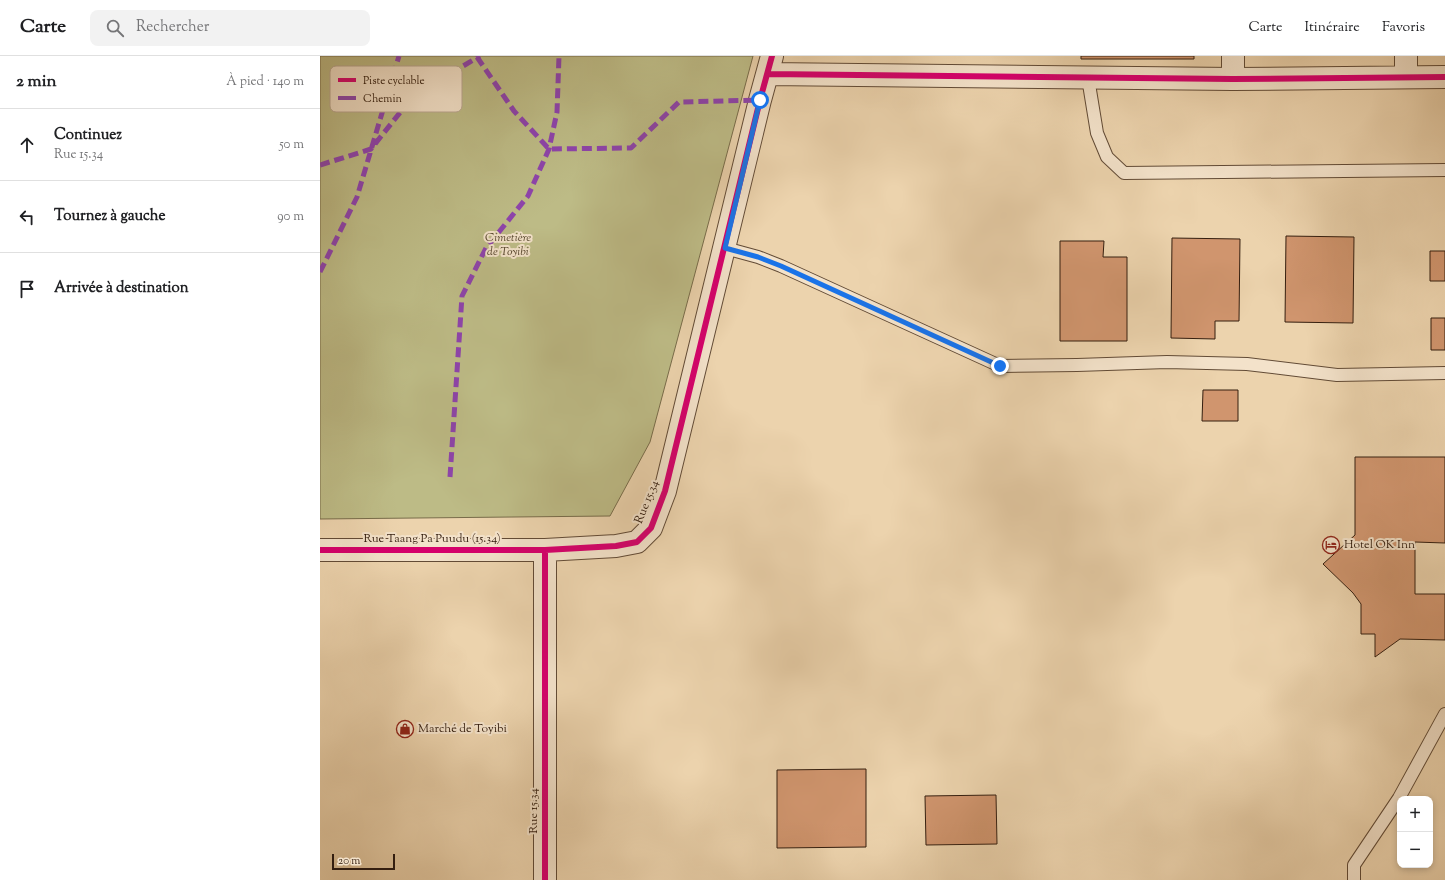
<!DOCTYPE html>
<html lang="fr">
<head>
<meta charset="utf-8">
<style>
  :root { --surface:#fff; --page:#f2f2f2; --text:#202124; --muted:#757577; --line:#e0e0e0 }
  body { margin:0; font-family:"Sorts Mill Goudy",serif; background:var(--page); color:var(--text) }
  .controls { position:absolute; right:12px; bottom:12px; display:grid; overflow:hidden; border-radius:8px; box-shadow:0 2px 6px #0003 }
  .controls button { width:36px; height:36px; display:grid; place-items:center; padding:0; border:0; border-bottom:1px solid var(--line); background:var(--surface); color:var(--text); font:20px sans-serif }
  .scale { position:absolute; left:12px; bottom:10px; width:63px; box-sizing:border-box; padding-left:4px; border:2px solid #341e0f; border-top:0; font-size:11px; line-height:14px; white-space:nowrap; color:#341e0f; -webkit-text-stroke:3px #f3e2ca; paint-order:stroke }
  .stop { position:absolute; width:12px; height:12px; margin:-9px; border:3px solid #1a73e8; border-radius:50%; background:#fff }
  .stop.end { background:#1a73e8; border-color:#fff; box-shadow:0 1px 4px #0008 }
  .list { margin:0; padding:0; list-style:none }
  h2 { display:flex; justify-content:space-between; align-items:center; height:52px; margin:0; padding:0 16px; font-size:17px }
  h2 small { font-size:13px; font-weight:400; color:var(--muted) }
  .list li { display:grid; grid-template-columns:26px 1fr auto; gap:12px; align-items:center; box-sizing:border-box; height:72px; padding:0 16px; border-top:1px solid var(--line) }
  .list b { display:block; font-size:15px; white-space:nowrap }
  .list p { margin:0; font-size:13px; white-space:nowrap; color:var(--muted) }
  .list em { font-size:13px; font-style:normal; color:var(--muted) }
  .icon { flex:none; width:22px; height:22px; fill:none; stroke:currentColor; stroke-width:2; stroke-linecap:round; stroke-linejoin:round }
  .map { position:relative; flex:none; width:1125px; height:824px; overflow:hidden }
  header { display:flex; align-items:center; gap:24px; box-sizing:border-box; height:56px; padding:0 20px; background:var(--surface); border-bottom:1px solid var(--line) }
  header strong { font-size:19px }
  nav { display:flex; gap:22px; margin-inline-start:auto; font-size:14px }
  .search { width:280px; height:36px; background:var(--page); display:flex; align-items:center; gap:10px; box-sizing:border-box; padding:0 14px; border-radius:8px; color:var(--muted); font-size:15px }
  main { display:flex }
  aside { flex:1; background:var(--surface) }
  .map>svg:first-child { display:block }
  .green { fill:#bdbb86; stroke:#786c4a }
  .building { fill:#d0956e; stroke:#341e0f }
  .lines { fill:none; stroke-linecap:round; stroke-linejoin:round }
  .lane-casing { stroke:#624b36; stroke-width:14 }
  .street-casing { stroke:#624b36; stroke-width:24 }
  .lane { stroke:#f3e2ca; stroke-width:12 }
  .street { stroke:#f3e2ca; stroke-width:22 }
  .quiet { stroke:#8e44ad; stroke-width:5; stroke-dasharray:10 5; stroke-linecap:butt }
  .cycleway-casing { stroke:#f3e2ca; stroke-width:8 }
  .cycleway { stroke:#d6006c; stroke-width:6 }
  .route { stroke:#1a73e8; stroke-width:5 }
  .labels { text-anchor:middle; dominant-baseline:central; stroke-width:4; stroke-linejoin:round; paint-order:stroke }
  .park-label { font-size:12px; font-style:italic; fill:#56452d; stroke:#f3e2ca }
  .street-label { font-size:12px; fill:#341e0f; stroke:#f3e2ca }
  .poi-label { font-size:12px; fill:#341e0f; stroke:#f3e2ca; text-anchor:start }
  .key { fill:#f3e2ca; stroke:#baa792; stroke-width:1 }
  .key-label { font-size:11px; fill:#341e0f }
</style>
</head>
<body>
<header>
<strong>Carte</strong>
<div class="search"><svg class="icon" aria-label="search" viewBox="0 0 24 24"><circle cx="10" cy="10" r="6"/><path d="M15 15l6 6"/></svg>Rechercher</div>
<nav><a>Carte</a><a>Itinéraire</a><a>Favoris</a></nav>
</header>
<main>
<aside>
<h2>2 min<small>À pied · 140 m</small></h2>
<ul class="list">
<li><svg class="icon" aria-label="ahead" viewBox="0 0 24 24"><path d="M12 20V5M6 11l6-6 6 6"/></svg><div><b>Continuez</b><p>Rue 15.34</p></div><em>50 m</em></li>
<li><svg class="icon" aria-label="left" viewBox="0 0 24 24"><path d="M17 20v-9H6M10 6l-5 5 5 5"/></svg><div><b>Tournez à gauche</b></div><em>90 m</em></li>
<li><svg class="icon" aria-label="arrive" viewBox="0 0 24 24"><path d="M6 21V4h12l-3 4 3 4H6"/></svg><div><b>Arrivée à destination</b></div></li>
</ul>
</aside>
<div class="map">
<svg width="1125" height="824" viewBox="0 0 1125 824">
  <rect width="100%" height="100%" fill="#ecd3ad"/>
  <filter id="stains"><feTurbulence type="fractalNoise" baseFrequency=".005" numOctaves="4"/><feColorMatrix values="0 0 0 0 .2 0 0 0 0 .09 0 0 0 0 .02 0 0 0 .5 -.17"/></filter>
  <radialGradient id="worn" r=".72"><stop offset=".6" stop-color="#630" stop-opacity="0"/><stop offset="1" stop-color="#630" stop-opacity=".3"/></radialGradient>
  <path class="green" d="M0,0H433L330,386L290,460L0,463Z"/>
  <path class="building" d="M761,0H874V3H761Z
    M966,180L1034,181L1033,267L965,266Z
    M852,182L920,183L919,265H895V283L851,282Z
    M740,185H784L783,201H807V285H740Z
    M1110,195H1125V225H1110Z
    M1111,262H1125V294H1111Z
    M883,334H918V365H882Z
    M1035,401H1125V487L1095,486V538H1125V584L1080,583L1055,601V578H1041V548L1033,537L1003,508L1035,479Z
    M546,713V791L457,792V714Z
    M676,739L677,788L606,789L605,740Z"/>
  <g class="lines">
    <g class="lane-casing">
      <path id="lane" d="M768,22L777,77L787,101L804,117L1125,114
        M405,192L438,201L461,210L680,310L757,309L847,306L927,308L1017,319L1125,317
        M1034,824V809L1079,742L1125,658"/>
    </g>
    <g class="street-casing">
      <path id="street" d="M913,0V23
        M448,18L913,23L1125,21
        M1086,21V0
        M0,494H225L296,490L317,486L331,472L345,435L440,44L452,0
        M225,494V824"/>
    </g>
    <use href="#lane" class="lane"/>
    <use href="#street" class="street"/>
    <path class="quiet" d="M157,1L194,55L229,93L311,92L359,46L440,44
      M0,109L51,93L94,39L160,0
      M0,216L37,141L79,0
      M130,421L142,240L166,192L208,140L229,93L237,56L239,0"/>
    <g class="cycleway-casing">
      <path id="cycleway" d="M448,18L913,23L1125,21
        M0,494H225L296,490L317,486L331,472L345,435L440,44L452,0
        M225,494V824"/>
    </g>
    <use href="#cycleway" class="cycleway"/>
  </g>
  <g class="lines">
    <path class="route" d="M440,44L405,192L438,201L461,210L680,310"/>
  </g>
  <defs>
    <g id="hotel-ring" transform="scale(0.9)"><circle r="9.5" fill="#f3e2ca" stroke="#8f2418" stroke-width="1.5"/><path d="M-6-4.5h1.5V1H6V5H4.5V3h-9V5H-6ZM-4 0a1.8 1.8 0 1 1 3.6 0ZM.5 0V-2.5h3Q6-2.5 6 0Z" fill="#8f2418"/></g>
    <g id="shop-ring" transform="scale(0.9)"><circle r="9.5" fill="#f3e2ca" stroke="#8f2418" stroke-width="1.5"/><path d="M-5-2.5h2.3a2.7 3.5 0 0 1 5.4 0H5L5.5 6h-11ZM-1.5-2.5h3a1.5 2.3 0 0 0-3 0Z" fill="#8f2418"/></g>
  </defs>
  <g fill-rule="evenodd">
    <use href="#hotel-ring" x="1011" y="489"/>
    <use href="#shop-ring" x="85" y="673"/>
  </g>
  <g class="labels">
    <g class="park-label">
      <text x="188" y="182">Cimetière<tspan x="188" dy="14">de Toyibi</tspan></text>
    </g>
    <g class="street-label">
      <text transform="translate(327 446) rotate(-68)">Rue 15.34</text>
      <text x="112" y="483">Rue Taang Pa Puudu (15.34)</text>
      <text transform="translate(214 755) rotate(-90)">Rue 15.34</text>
    </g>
    <g class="poi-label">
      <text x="1024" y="489">Hotel OK Inn</text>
      <text x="98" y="673">Marché de Toyibi</text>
    </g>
  </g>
  <rect x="10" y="10" width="132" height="46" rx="6" class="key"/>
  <rect x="18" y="22" width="18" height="4" fill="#d6006c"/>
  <rect x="18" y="40" width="18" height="4" fill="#8e44ad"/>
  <g class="key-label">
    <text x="43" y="28">Piste cyclable</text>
    <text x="43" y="46">Chemin</text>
  </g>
  <rect width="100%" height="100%" filter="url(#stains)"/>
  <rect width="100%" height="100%" fill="url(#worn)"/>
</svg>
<div class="controls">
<button>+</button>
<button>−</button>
</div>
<div class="scale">20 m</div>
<div class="stop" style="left:440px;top:44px"></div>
<div class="stop end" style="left:680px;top:310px"></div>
</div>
</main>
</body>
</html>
